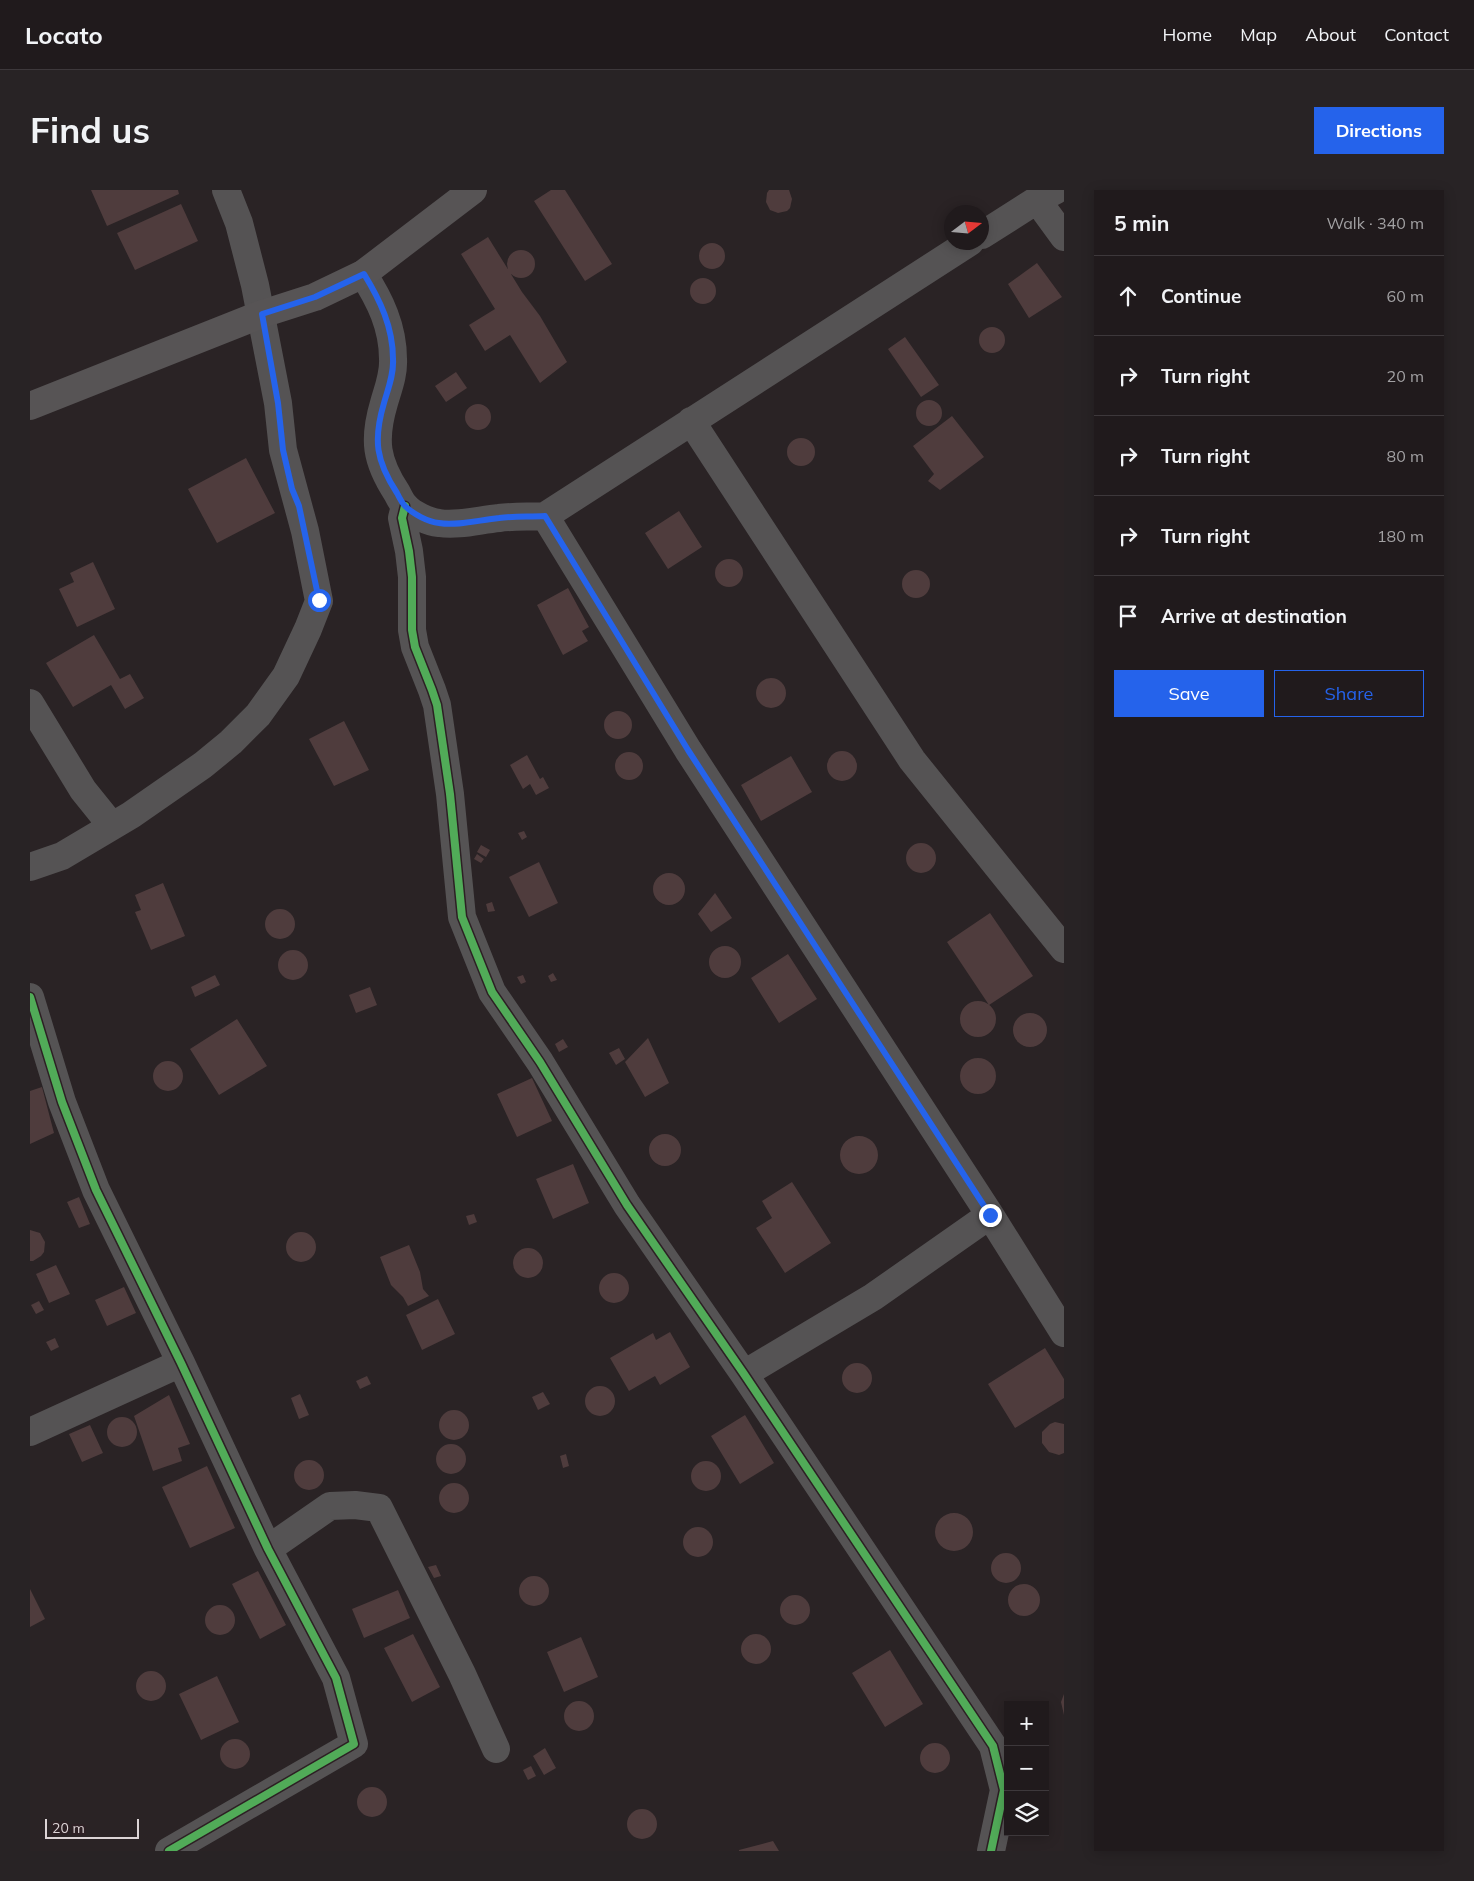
<!DOCTYPE html>
<html lang="en">
<head>
<meta charset="utf-8">
<style>
  :root { --surface:#201a1c; --page:#282325; --text:#f1f3f6; --muted:#a2a1a3; --line:#3d383b; --accent:#2563eb }
  body { margin:0; font-family:Mulish,sans-serif; background:var(--page); color:var(--text) }
  .controls { position:absolute; right:15px; bottom:15px; display:grid; overflow:hidden; border-radius:0px; box-shadow:0 2px 12px #0003 }
  .controls button { width:45px; height:45px; display:grid; place-items:center; padding:0; border:0; border-bottom:1px solid var(--line); background:var(--surface); color:var(--text); font:25px sans-serif }
  .compass { position:absolute; left:914px; top:15px; width:45px; height:45px; border-radius:50%; background:var(--surface); box-shadow:0 2px 12px #0003; rotate:74deg }
  .scale { position:absolute; left:15px; bottom:12px; width:94px; box-sizing:border-box; padding-left:5px; border:2px solid #dcd4d6; border-top:0; font-size:14px; line-height:18px; white-space:nowrap; color:#dcd4d6; -webkit-text-stroke:4px #2d2024; paint-order:stroke }
  .stop { position:absolute; width:15px; height:15px; margin:-11px; border:4px solid #2563eb; border-radius:50%; background:#fff }
  .stop.end { background:#2563eb; border-color:#fff; box-shadow:0 1px 5px #0008 }
  .list { margin:0; padding:0; list-style:none }
  h2 { display:flex; justify-content:space-between; align-items:center; height:65px; margin:0; padding:0 20px; font-size:21px }
  h2 small { font-size:16px; font-weight:400; color:var(--muted) }
  .list li { display:grid; grid-template-columns:32px 1fr auto; gap:15px; align-items:center; box-sizing:border-box; height:80px; padding:0 20px; border-top:1px solid var(--line) }
  .list b { display:block; font-size:19px; white-space:nowrap }
  .list em { font-size:16px; font-style:normal; color:var(--muted) }
  .actions { display:flex; gap:10px; padding:15px 20px }
  .actions a { flex:1; padding:11px 0; border:1px solid var(--accent); border-radius:0px; text-align:center; font-size:18px; color:var(--accent) }
  .actions .main { background:var(--accent); color:#fff }
  .icon { flex:none; width:28px; height:28px; fill:none; stroke:currentColor; stroke-width:2; stroke-linecap:round; stroke-linejoin:round }
  .map { position:relative; flex:none; width:1034px; height:1661px; overflow:hidden; border-radius:0px }
  header { display:flex; align-items:center; gap:30px; box-sizing:border-box; height:70px; padding:0 25px; background:var(--surface); border-bottom:1px solid var(--line) }
  header strong { font-size:24px }
  nav { display:flex; gap:28px; margin-inline-start:auto; font-size:18px }
  .intro { display:flex; align-items:center; justify-content:space-between; box-sizing:border-box; height:120px; padding:0 30px }
  h1 { margin:0; font-size:35px }
  .button { padding:12px 22px; border-radius:0px; background:var(--accent); color:#fff; font-size:18px; font-weight:700 }
  main { display:flex; gap:30px; padding:0 30px }
  aside { flex:1; background:var(--surface); border-radius:0px; box-shadow:0 2px 12px #0003 }
  .map>svg:first-child { display:block }
  .building { fill:#4f3c3d }
  .lines { fill:none; stroke-linecap:round; stroke-linejoin:round }
  .minor { stroke:#555354; stroke-width:28 }
  .secondary { stroke:#575455; stroke-width:28 }
  .cycleway-casing { stroke:#2d2024; stroke-width:11 }
  .cycleway { stroke:#51ab58; stroke-width:8 }
  .route { stroke:#2563eb; stroke-width:6 }
</style>
</head>
<body>
<header>
<strong>Locato</strong>
<nav><a>Home</a><a>Map</a><a>About</a><a>Contact</a></nav>
</header>
<div class="intro"><h1>Find us</h1><a class="button">Directions</a></div>
<main>
<div class="map">
<svg width="1034" height="1661" viewBox="0 0 1034 1661">
  <rect width="100%" height="100%" fill="#2a2325"/>
  <path class="building" d="M61,0H148L149,4L77,36Z
    M521,0H535L582,74L555,91L504,11Z
    M739,0H759L762,9L760,18L757,21L748,23L740,20L736,12L737,3Z
    M151,14L168,51L105,80L87,43Z
    M458,47L492,102L510,126L537,172L510,193L480,145L455,161L439,135L465,119L431,64Z
    M669 66a13 13 0 1 1 26 0a13 13 0 1 1-26 0Z
    M477 74a14 14 0 1 1 28 0a14 14 0 1 1-28 0Z
    M1007,73L1032,107L999,128L978,94Z
    M660 101a13 13 0 1 1 26 0a13 13 0 1 1-26 0Z
    M949 150a13 13 0 1 1 26 0a13 13 0 1 1-26 0Z
    M875,147L909,195L891,207L858,159Z
    M426,182L437,198L416,212L405,196Z
    M886 223a13 13 0 1 1 26 0a13 13 0 1 1-26 0Z
    M435 227a13 13 0 1 1 26 0a13 13 0 1 1-26 0Z
    M922,226L954,267L910,300L898,291L904,284L883,256Z
    M757 262a14 14 0 1 1 28 0a14 14 0 1 1-28 0Z
    M216,268L245,323L187,353L158,299Z
    M649,321L672,357L638,379L615,343Z
    M685 383a14 14 0 1 1 28 0a14 14 0 1 1-28 0Z
    M63,372L85,419L47,437L29,399L44,392L40,383Z
    M872 394a14 14 0 1 1 28 0a14 14 0 1 1-28 0Z
    M538,398L559,437L552,441L558,451L533,465L507,415Z
    M64,445L90,489L100,484L114,508L95,519L81,495L43,517L16,473Z
    M726 503a15 15 0 1 1 30 0a15 15 0 1 1-30 0Z
    M574 535a14 14 0 1 1 28 0a14 14 0 1 1-28 0Z
    M314,531L339,580L304,596L279,549Z
    M797 576a15 15 0 1 1 30 0a15 15 0 1 1-30 0Z
    M585 576a14 14 0 1 1 28 0a14 14 0 1 1-28 0Z
    M497,565L510,589L513,587L519,598L506,605L500,594L493,599L480,575Z
    M761,566L782,602L731,631L711,595Z
    M494,641L497,647L492,650L488,643Z
    M876 668a15 15 0 1 1 30 0a15 15 0 1 1-30 0Z
    M451,655L460,660L456,667L447,662Z
    M447,664L454,669L451,673L444,669Z
    M509,672L528,713L499,727L479,687Z
    M623 699a16 16 0 1 1 32 0a16 16 0 1 1-32 0Z
    M133,693L155,746L121,760L105,722L111,720L105,705Z
    M685,703L702,728L681,742L668,724Z
    M462,712L465,721L458,722L456,714Z
    M235 734a15 15 0 1 1 30 0a15 15 0 1 1-30 0Z
    M960,723L1003,786L959,815L917,752Z
    M679 772a16 16 0 1 1 32 0a16 16 0 1 1-32 0Z
    M248 775a15 15 0 1 1 30 0a15 15 0 1 1-30 0Z
    M758,764L787,809L749,833L721,788Z
    M523,783L527,790L521,792L518,786Z
    M185,785L190,795L165,807L161,797Z
    M493,785L496,792L491,794L487,787Z
    M340,797L347,815L326,823L319,805Z
    M930 829a18 18 0 1 1 36 0a18 18 0 1 1-36 0Z
    M983 840a17 17 0 1 1 34 0a17 17 0 1 1-34 0Z
    M207,829L237,876L189,905L160,859Z
    M618,848L639,893L615,907L595,872Z
    M533,849L538,857L529,862L525,854Z
    M589,858L595,869L586,875L579,863Z
    M930 886a18 18 0 1 1 36 0a18 18 0 1 1-36 0Z
    M123 886a15 15 0 1 1 30 0a15 15 0 1 1-30 0Z
    M502,888L522,931L487,947L467,904Z
    M12,897L24,943L0,954V901Z
    M619 960a16 16 0 1 1 32 0a16 16 0 1 1-32 0Z
    M810 965a19 19 0 1 1 38 0a19 19 0 1 1-38 0Z
    M543,974L559,1013L523,1029L506,989Z
    M762,992L801,1053L755,1083L726,1038L742,1028L732,1011Z
    M49,1007L60,1034L49,1038L37,1012Z
    M444,1024L447,1032L439,1035L436,1026Z
    M0,1040L10,1043L15,1052L14,1062L11,1066L3,1071H0Z
    M256 1057a15 15 0 1 1 30 0a15 15 0 1 1-30 0Z
    M379,1055L390,1082L393,1099L399,1106L378,1116L373,1107L361,1095L350,1067Z
    M483 1073a15 15 0 1 1 30 0a15 15 0 1 1-30 0Z
    M26,1075L40,1104L19,1113L6,1084Z
    M569 1098a15 15 0 1 1 30 0a15 15 0 1 1-30 0Z
    M94,1097L106,1123L77,1136L65,1110Z
    M408,1109L425,1144L392,1160L376,1125Z
    M9,1111L14,1120L6,1124L1,1115Z
    M640,1142L660,1177L630,1195L625,1186L599,1201L580,1168L623,1143L626,1150Z
    M25,1148L29,1157L21,1161L16,1152Z
    M1015,1158L1034,1189V1208L985,1238L958,1194Z
    M812 1188a15 15 0 1 1 30 0a15 15 0 1 1-30 0Z
    M337,1186L341,1194L330,1199L326,1191Z
    M555 1211a15 15 0 1 1 30 0a15 15 0 1 1-30 0Z
    M513,1202L520,1214L508,1220L502,1207Z
    M270,1204L279,1225L269,1229L261,1208Z
    M139,1205L160,1254L148,1258L152,1271L123,1281L104,1226Z
    M409 1235a15 15 0 1 1 30 0a15 15 0 1 1-30 0Z
    M715,1225L744,1273L710,1294L681,1246Z
    M77 1242a15 15 0 1 1 30 0a15 15 0 1 1-30 0Z
    M1025,1232L1034,1234V1263L1029,1265L1019,1262L1012,1253V1242L1020,1234Z
    M60,1235L73,1263L52,1272L39,1244Z
    M406 1269a15 15 0 1 1 30 0a15 15 0 1 1-30 0Z
    M536,1264L539,1276L533,1278L530,1266Z
    M264 1285a15 15 0 1 1 30 0a15 15 0 1 1-30 0Z
    M661 1286a15 15 0 1 1 30 0a15 15 0 1 1-30 0Z
    M177,1276L205,1338L160,1358L132,1297Z
    M409 1308a15 15 0 1 1 30 0a15 15 0 1 1-30 0Z
    M905 1342a19 19 0 1 1 38 0a19 19 0 1 1-38 0Z
    M653 1352a15 15 0 1 1 30 0a15 15 0 1 1-30 0Z
    M961 1378a15 15 0 1 1 30 0a15 15 0 1 1-30 0Z
    M406,1375L411,1386L404,1388L398,1377Z
    M228,1381L256,1435L230,1449L202,1394Z
    M489 1401a15 15 0 1 1 30 0a15 15 0 1 1-30 0Z
    M978 1410a16 16 0 1 1 32 0a16 16 0 1 1-32 0Z
    M0,1399L15,1429L0,1437Z
    M368,1400L380,1428L334,1448L322,1419Z
    M750 1420a15 15 0 1 1 30 0a15 15 0 1 1-30 0Z
    M175 1430a15 15 0 1 1 30 0a15 15 0 1 1-30 0Z
    M711 1459a15 15 0 1 1 30 0a15 15 0 1 1-30 0Z
    M383,1444L410,1497L382,1512L354,1458Z
    M551,1447L568,1487L534,1502L517,1462Z
    M860,1460L893,1514L855,1537L822,1483Z
    M106 1496a15 15 0 1 1 30 0a15 15 0 1 1-30 0Z
    M187,1486L209,1532L171,1550L149,1504Z
    M1034,1504V1525L1031,1512Z
    M534 1526a15 15 0 1 1 30 0a15 15 0 1 1-30 0Z
    M190 1564a15 15 0 1 1 30 0a15 15 0 1 1-30 0Z
    M890 1568a15 15 0 1 1 30 0a15 15 0 1 1-30 0Z
    M515,1558L526,1578L514,1585L503,1566Z
    M501,1576L506,1586L498,1590L493,1580Z
    M327 1612a15 15 0 1 1 30 0a15 15 0 1 1-30 0Z
    M597 1634a15 15 0 1 1 30 0a15 15 0 1 1-30 0Z
    M743,1651L749,1661H709V1660Z"/>
  <g class="lines">
    <path class="minor" d="M1007,10L1034,47
      M952,45L1007,10L1026,0
      M333,84C350,110 363,137 363,169C364,184 358,199 354,213C343,250 346,271 367,303C369,307 372,313 375,316C382,324 398,332 409,333C428,336 449,330 469,328C484,326 500,327 515,326L940,52
      M661,231L882,570L1034,759
      M375,316L372,328L379,361L382,387V440L385,457L402,500L407,515L420,604L432,727L462,802L510,872L597,1015L714,1184L963,1556L974,1600L961,1661
      M515,326L658,560L960,1025L1034,1143
      M0,513L53,600L82,636
      M0,677L32,666L101,625L173,575L201,552L228,525L256,486L278,439L289,411L275,341L253,260L248,213L225,95L209,33L196,0
      M0,807L32,912L66,1000L151,1173L238,1359L306,1488L324,1554L139,1661
      M714,1184L843,1107L960,1025
      M0,1242L151,1173
      M238,1359L300,1316L325,1315L349,1318L432,1484L466,1559"/>
    <path class="secondary" d="M0,216L232,124L285,107L333,84L443,0"/>
    <g class="cycleway-casing">
      <path id="cycleway" d="M375,316L372,328L379,361L382,387V440L385,457L402,500L407,515L420,604L432,727L462,802L510,872L597,1015L714,1184L963,1556L974,1600L961,1661
        M0,807L32,912L66,1000L151,1173L238,1359L306,1488L324,1554L139,1661"/>
    </g>
    <use href="#cycleway" class="cycleway"/>
  </g>
  <g class="lines">
    <path class="route" d="M289,410L269,316L262,299L253,260L248,213L232,124L285,107L334,84C350,110 363,137 363,169C364,184 358,199 354,213C343,250 346,271 367,303C369,307 372,313 375,316C383,324 398,332 409,333C428,336 449,330 469,328C484,326 500,327 515,326L658,560L960,1025"/>
  </g>
</svg>
<div class="controls">
<button>+</button>
<button>−</button>
<button><svg class="icon" aria-label="layers" viewBox="0 0 24 24"><path d="M12 4l9 5-9 5-9-5zM3 14l9 5 9-5"/></svg></button>
</div>
<svg class="compass" viewBox="-18 -18 36 36"><path d="M0-13l5 13h-10z" fill="#e53935"/><path d="M0 13l5-13h-10z" fill="#a2a1a3"/></svg>
<div class="scale">20 m</div>
<div class="stop" style="left:289px;top:410px"></div>
<div class="stop end" style="left:960px;top:1025px"></div>
</div>
<aside>
<h2>5 min<small>Walk · 340 m</small></h2>
<ul class="list">
<li><svg class="icon" aria-label="ahead" viewBox="0 0 24 24"><path d="M12 20V5M6 11l6-6 6 6"/></svg><div><b>Continue</b></div><em>60 m</em></li>
<li><svg class="icon" aria-label="right" viewBox="0 0 24 24"><path d="M7 20v-9h11M14 6l5 5-5 5"/></svg><div><b>Turn right</b></div><em>20 m</em></li>
<li><svg class="icon" aria-label="right" viewBox="0 0 24 24"><path d="M7 20v-9h11M14 6l5 5-5 5"/></svg><div><b>Turn right</b></div><em>80 m</em></li>
<li><svg class="icon" aria-label="right" viewBox="0 0 24 24"><path d="M7 20v-9h11M14 6l5 5-5 5"/></svg><div><b>Turn right</b></div><em>180 m</em></li>
<li><svg class="icon" aria-label="arrive" viewBox="0 0 24 24"><path d="M6 21V4h12l-3 4 3 4H6"/></svg><div><b>Arrive at destination</b></div></li>
</ul>
<div class="actions"><a class="main">Save</a><a>Share</a></div>
</aside>
</main>
</body>
</html>
